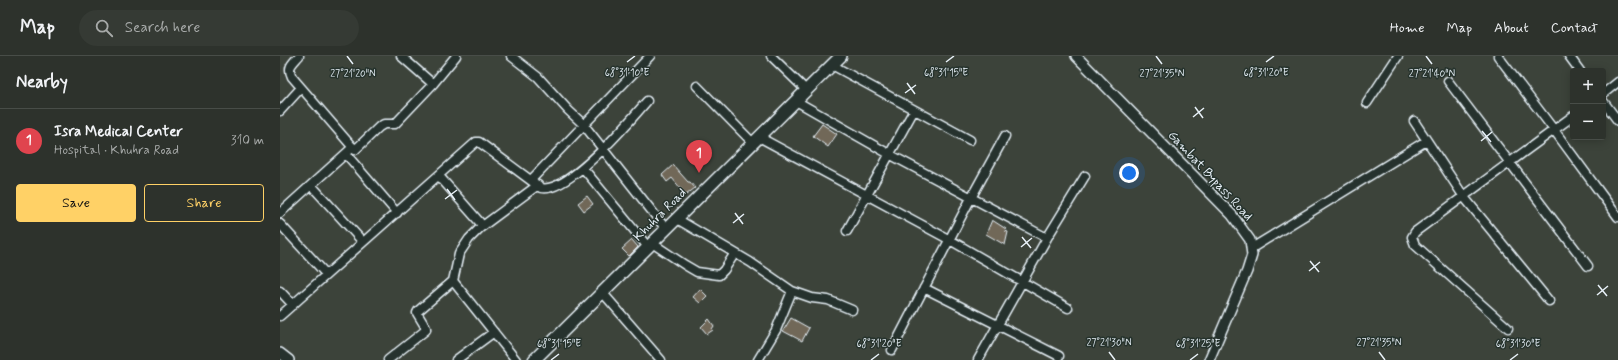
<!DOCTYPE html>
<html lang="en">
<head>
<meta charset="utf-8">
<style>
  :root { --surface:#2d322c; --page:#353a34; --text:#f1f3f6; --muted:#a7aaa9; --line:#484d48; --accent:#ffd166 }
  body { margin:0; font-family:Mynerve,sans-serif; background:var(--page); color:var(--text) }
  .controls { position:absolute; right:12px; top:12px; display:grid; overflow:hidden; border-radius:4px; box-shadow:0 2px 10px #0003 }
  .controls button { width:36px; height:36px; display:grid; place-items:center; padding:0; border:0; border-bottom:1px solid var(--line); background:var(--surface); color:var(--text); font:20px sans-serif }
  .you { position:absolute; left:849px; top:117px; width:14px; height:14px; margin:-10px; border:3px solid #fff; border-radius:50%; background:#1a73e8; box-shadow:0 0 0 6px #1a73e833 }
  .badge { display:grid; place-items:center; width:26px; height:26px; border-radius:50%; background:var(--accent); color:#fff; font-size:13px; font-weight:700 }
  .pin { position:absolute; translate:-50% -33px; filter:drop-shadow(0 1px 2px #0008) }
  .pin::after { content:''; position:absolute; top:21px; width:14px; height:12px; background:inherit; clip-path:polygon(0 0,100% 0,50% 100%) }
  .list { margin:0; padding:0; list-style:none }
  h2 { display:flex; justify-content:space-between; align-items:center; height:52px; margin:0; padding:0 16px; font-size:17px }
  h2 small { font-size:13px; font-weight:400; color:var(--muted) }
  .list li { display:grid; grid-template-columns:26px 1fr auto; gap:12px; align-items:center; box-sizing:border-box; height:64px; padding:0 16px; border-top:1px solid var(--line) }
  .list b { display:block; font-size:15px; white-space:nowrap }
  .list p { margin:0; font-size:13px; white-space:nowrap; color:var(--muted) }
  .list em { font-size:13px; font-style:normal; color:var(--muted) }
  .actions { display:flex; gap:8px; padding:12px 16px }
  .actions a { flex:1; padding:9px 0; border:1px solid var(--accent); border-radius:4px; text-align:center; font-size:14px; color:var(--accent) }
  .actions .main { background:var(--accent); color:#111 }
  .icon { flex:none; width:22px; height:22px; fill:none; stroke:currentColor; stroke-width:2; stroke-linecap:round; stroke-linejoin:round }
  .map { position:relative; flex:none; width:1338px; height:304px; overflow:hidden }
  header { display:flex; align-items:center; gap:24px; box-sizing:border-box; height:56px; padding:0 20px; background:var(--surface); border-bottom:1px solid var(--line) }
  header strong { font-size:19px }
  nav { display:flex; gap:22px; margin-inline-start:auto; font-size:14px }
  .search { width:280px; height:36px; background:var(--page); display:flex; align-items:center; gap:10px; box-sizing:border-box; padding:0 14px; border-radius:22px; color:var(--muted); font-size:15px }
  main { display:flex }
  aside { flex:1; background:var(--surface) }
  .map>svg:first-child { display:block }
  .building { fill:#716859; stroke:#e8f1f8 }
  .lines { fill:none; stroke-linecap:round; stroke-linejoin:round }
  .minor-casing { stroke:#e8f1f8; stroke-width:11 }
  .tertiary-casing { stroke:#e8f1f8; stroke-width:12 }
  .secondary-casing { stroke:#e8f1f8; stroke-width:14 }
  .minor { stroke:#26332d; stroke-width:8 }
  .tertiary { stroke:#26332d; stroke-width:9 }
  .secondary { stroke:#26332d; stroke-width:11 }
  .ticks { fill:none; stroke:#e8f1f8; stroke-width:1.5 }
  .labels { text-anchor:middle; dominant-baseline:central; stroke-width:3; stroke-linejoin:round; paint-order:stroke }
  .street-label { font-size:13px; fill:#e8f1f8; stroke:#26332d }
  .ticks-label { font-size:10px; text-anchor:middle; fill:#e8f1f8; stroke:#26332d; stroke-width:3; stroke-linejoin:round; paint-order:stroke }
</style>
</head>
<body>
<header>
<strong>Map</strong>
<div class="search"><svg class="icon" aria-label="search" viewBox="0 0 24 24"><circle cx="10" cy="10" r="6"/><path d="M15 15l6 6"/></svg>Search here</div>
<nav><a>Home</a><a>Map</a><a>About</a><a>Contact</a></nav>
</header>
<main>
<aside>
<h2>Nearby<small></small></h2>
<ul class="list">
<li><span class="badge" style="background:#e0444e">1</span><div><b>Isra Medical Center</b><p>Hospital · Khuhra Road</p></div><em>310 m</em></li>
</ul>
<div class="actions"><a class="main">Save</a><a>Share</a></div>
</aside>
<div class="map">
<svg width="1338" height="304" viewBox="0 0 1338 304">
  <rect width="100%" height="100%" fill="#3c433a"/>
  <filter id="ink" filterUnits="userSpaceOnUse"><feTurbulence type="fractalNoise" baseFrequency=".025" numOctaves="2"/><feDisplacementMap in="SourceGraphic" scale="8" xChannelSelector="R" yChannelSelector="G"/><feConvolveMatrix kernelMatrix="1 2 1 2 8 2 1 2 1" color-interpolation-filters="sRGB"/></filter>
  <g filter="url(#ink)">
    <path class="building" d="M542,68L557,78L548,91L533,80Z
      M393,109L408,126H410L415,132L406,139L392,122L387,126L382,119Z
      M307,140L313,148L304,155L298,147Z
      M712,164L726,173L725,175L728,176L725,189L706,178Z
      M352,184L358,191L349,200L342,193Z
      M420,233L427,240L420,247L413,241Z
      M511,262L529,272L522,285L503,275Z
      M429,263L434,270L432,273L433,274L427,278L421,271Z"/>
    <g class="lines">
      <g class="minor-casing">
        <path id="minor" d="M19,0C12,8 7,11 12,21L75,94L99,71L104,68H115L153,28L176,0
          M121,0L153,28
          M231,0L258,21L288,54L304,69L386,173
          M491,0L526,34
          M1218,0L1274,74L1338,161
          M1289,0L1300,15
          M552,9L690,84
          M1168,25L1308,210
          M417,30L473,87
          M1323,38L1338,26
          M516,45L609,98L767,182
          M1323,45L1338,65
          M1087,47L1118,0
          M0,55L20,33
          M1134,65L1184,141L1269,245
          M479,81L670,184L788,252
          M66,98L117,157
          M303,112L368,191
          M159,120L203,170
          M251,124L370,0
          M31,129L83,186
          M0,157L73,91
          M397,163L470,206L512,235L532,242L548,244L572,254
          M0,168L46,218
          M567,175L634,54
          M372,187L405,209L417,216L439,219L444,214L455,197
          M972,192L1146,85
          M173,225L236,304
          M644,232L779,300
          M0,235L13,249
          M322,236L381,304
          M0,260L196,86H199L261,132C288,138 350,65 367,45
          M1228,272L1135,189L1132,181L1135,176L1293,60
          M612,294L691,142L725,80
          M108,304L146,274V272L137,257L138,255L173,225L179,198L189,183L200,172L258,129
          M176,304L214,276
          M478,304L496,274L512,235
          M698,304L767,182L805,120"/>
      </g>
      <g class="tertiary-casing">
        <path id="tertiary" d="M796,0L952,159L970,184L972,199L967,215L929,304
          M0,297L9,304"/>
      </g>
      <g class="secondary-casing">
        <path id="secondary" d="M254,304L561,0"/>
      </g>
      <use href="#minor" class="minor"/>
      <use href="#tertiary" class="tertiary"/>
      <use href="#secondary" class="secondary"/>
    </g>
  </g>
  <path class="ticks" d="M67,0L73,8M876,0L882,8M1146,0L1152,8M347,6L355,0M666,6L674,0M986,6L994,0M627,27L635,38M625,37L636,29M915,51L923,62M913,61L924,52M1202,75L1211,86M1201,85L1212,76M167,133L175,144M165,143L177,134M455,157L463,168M453,167L464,158M742,181L751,192M741,191L752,182M1030,205L1039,216M1029,215L1040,206M1318,229L1327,240M1317,239L1328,230M829,296L835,304M1099,296L1105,304M271,304L279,298M591,304L599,298M910,304L918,298M1230,304L1238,298"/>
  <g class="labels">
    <g class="street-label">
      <text transform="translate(930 120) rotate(47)">Gambat Bypass Road</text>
      <text transform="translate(380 159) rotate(-45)">Khuhra Road</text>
    </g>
  </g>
  <g class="ticks-label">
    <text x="347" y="20">68°31'10"E</text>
    <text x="666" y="20">68°31'15"E</text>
    <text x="986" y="20">68°31'20"E</text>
    <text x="73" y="21">27°21'20"N</text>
    <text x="882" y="21">27°21'35"N</text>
    <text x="1152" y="21">27°21'40"N</text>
    <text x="829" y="290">27°21'30"N</text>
    <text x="1099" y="290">27°21'35"N</text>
    <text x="279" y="291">68°31'15"E</text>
    <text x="599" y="291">68°31'20"E</text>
    <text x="918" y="291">68°31'25"E</text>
    <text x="1238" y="291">68°31'30"E</text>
  </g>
</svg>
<div class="controls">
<button>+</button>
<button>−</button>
</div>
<div class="you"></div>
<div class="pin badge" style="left:419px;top:117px;background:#e0444e">1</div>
</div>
</main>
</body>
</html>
